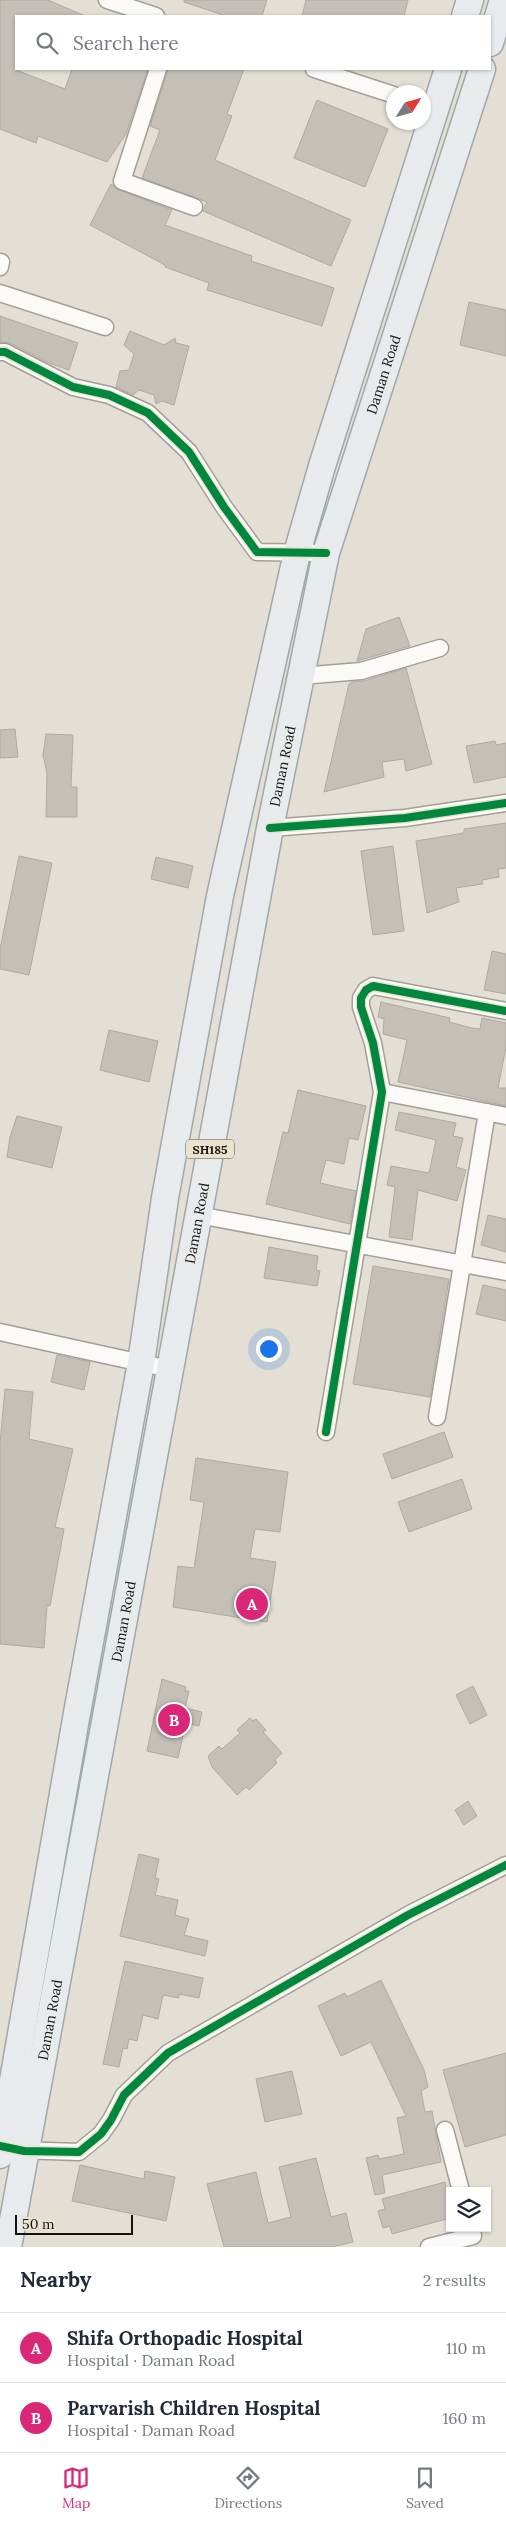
<!DOCTYPE html>
<html lang="en">
<head>
<meta charset="utf-8">
<style>
  :root { --surface:#fff; --page:#f6f6f7; --text:#1f2937; --muted:#747a83; --line:#e0e1e3; --accent:#db2777 }
  body { margin:0; font-family:Lora,serif; background:var(--page); color:var(--text) }
  .controls { position:absolute; right:15px; bottom:15px; display:grid; overflow:hidden; border-radius:0px; box-shadow:0 1px 4px #0004 }
  .controls button { width:45px; height:45px; display:grid; place-items:center; padding:0; border:0; border-bottom:1px solid var(--line); background:var(--surface); color:var(--text); font:25px sans-serif }
  .compass { position:absolute; left:386px; top:85px; width:45px; height:45px; border-radius:50%; background:var(--surface); box-shadow:0 1px 4px #0004; rotate:53deg }
  .scale { position:absolute; left:15px; bottom:12px; width:118px; box-sizing:border-box; padding-left:5px; border:2px solid #15130c; border-top:0; font-size:14px; line-height:18px; white-space:nowrap; color:#15130c; -webkit-text-stroke:4px #eae2ce; paint-order:stroke }
  .you { position:absolute; left:268px; top:1348px; width:18px; height:18px; margin:-12px; border:4px solid #fff; border-radius:50%; background:#1a73e8; box-shadow:0 0 0 8px #1a73e833 }
  .badge { display:grid; place-items:center; width:32px; height:32px; border-radius:50%; background:var(--accent); color:#fff; font-size:16px; font-weight:700 }
  .pin { position:absolute; translate:-50% -50%; border:2px solid #fff; box-shadow:0 1px 5px #0006 }
  .list { margin:0; padding:0; list-style:none }
  h2 { display:flex; justify-content:space-between; align-items:center; height:65px; margin:0; padding:0 20px; font-size:21px }
  h2 small { font-size:16px; font-weight:400; color:var(--muted) }
  .list li { display:grid; grid-template-columns:32px 1fr auto; gap:15px; align-items:center; box-sizing:border-box; height:70px; padding:0 20px; border-top:1px solid var(--line) }
  .list b { display:block; font-size:19px; white-space:nowrap }
  .list p { margin:0; font-size:16px; white-space:nowrap; color:var(--muted) }
  .list em { font-size:16px; font-style:normal; color:var(--muted) }
  .icon { flex:none; width:28px; height:28px; fill:none; stroke:currentColor; stroke-width:2; stroke-linecap:round; stroke-linejoin:round }
  .map { position:relative; flex:none; width:506px; height:2247px; overflow:hidden }
  .search { position:absolute; background:var(--surface); box-shadow:0 1px 4px #0004; left:15px; right:15px; top:15px; height:55px; display:flex; align-items:center; gap:12px; box-sizing:border-box; padding:0 18px; border-radius:0px; color:var(--muted); font-size:19px }
  .sheet { height:205px; background:var(--surface) }
  nav { display:flex; justify-content:space-around; align-items:center; box-sizing:border-box; height:70px; border-top:1px solid var(--line); background:var(--surface); font-size:14px; color:var(--muted) }
  nav a { display:grid; justify-items:center; gap:2px }
  nav .on { color:var(--accent) }
  .map>svg:first-child { display:block }
  .building { fill:#c4c0b7; stroke:#aeaaa1 }
  .lines { fill:none; stroke-linecap:round; stroke-linejoin:round }
  .minor-casing { stroke:#a39f97; stroke-width:19 }
  .primary-casing { stroke:#a1a7a9; stroke-width:29 }
  .minor { stroke:#fbfaf9; stroke-width:16 }
  .primary { stroke:#e7ebee; stroke-width:26 }
  .cycleway-casing { stroke:#eae2ce; stroke-width:11 }
  .cycleway { stroke:#00873e; stroke-width:8 }
  .labels { text-anchor:middle; dominant-baseline:central; stroke-width:4.5; stroke-linejoin:round; paint-order:stroke }
  .shield { fill:#eae2ce; stroke:#555146; stroke-width:1 }
  .shield-label { font-size:12px; font-weight:bold; fill:#15130c }
  .street-label { font-size:14px; fill:#15130c; stroke:#eae2ce }
</style>
</head>
<body>
<div class="map">
<svg width="506" height="2247" viewBox="0 0 506 2247">
  <rect width="100%" height="100%" fill="#e4dfd4"/>
  <path class="building" d="M0,0H48L85,16H16V70L65,89L72,69H148L126,134L107,162L38,136L36,143L0,129Z
    M184,0H267L262,16H226L184,2Z
    M306,0H408L404,16H302Z
    M168,69H244L227,114L232,116L215,160L351,220L331,266L203,211L207,202L142,178L160,130L150,126Z
    M317,100L388,129L365,187L294,158Z
    M111,184L119,190L172,210L165,225L252,256L251,261L334,288L322,326L207,290L209,283L165,267V265L90,225Z
    M469,302L506,310V356L460,345Z
    M0,316L78,343L69,370L49,363L10,343L0,342Z
    M130,331L164,345L175,338L176,343L189,346L174,405L162,401L156,404L154,395L139,390L133,395L116,387L120,371L129,370L134,354L124,345Z
    M399,617L410,646L357,661L366,629Z
    M406,668L432,764L406,771L404,759L382,762L384,777L324,792L349,684L352,682L364,681Z
    M15,729L18,757L0,758V730Z
    M46,734L73,735L71,787H77V817H46L47,773L43,755Z
    M495,741L496,745L506,743V777L474,783L466,746Z
    M506,823V868L498,869L499,877L482,880L483,884L456,888L459,902L427,913L416,841L464,833V829Z
    M393,846L404,931L373,935L361,851Z
    M19,856L52,863L29,975L0,969V949Z
    M156,857L193,866L188,888L151,879Z
    M492,951L506,954V994L484,990Z
    M381,1002L450,1018L449,1022L472,1028L480,1029L482,1018L506,1023V1047L498,1088H506V1106L398,1082L407,1040L383,1034L384,1019L378,1017Z
    M109,1030L158,1041L149,1082L100,1070Z
    M298,1090L366,1106L358,1140L349,1138L344,1164L326,1160L320,1183L356,1191L350,1224L266,1204L283,1132L288,1133Z
    M399,1112L456,1123L453,1136L463,1138L456,1167L466,1170L457,1201L418,1190L412,1240L389,1237L395,1187L387,1185L391,1166L429,1173L436,1140L395,1130Z
    M17,1116L62,1127L52,1168L7,1157L10,1137Z
    M488,1215L506,1219V1252L481,1245Z
    M269,1247L318,1256L316,1270L320,1271L317,1286L264,1278Z
    M373,1266L449,1279L430,1397L353,1384Z
    M483,1285L506,1290V1321L476,1314Z
    M57,1355L90,1362L84,1390L51,1382Z
    M5,1389L33,1392L29,1439L73,1449L55,1527L64,1529L50,1606L47,1605L44,1648L0,1644V1443Z
    M444,1432L453,1457L392,1479L383,1454Z
    M196,1458L288,1472L280,1532L255,1529L250,1558L276,1562L267,1622L173,1607L178,1566L194,1568L204,1502L190,1500Z
    M462,1479L472,1509L409,1532L398,1502Z
    M162,1679L186,1687L185,1691H189L185,1708L202,1712L199,1726L186,1723L178,1758L147,1751Z
    M473,1686L487,1715L470,1724L456,1695Z
    M250,1718L253,1721L256,1719L266,1730L263,1732L282,1753L275,1760L277,1763L249,1790L246,1787L237,1795L212,1767L208,1756L219,1746L222,1749L240,1733L237,1730Z
    M468,1801L477,1816L464,1825L455,1810Z
    M139,1854L159,1859L155,1878L159,1879L155,1895L178,1900L175,1915L189,1919L184,1935L208,1941L205,1956L120,1936Z
    M125,1961L203,1978L199,1998L179,1994V1998L163,1995L158,2019L143,2015L137,2041L129,2039L127,2049L123,2048L119,2067L103,2064Z
    M381,1980L424,2070L428,2087L421,2091L425,2112L432,2111L441,2162L382,2175L385,2193L375,2195L366,2158L378,2155L379,2159L404,2154L397,2118L406,2116L371,2042L341,2056L318,2006L345,1993L347,1997Z
    M506,2053V2135L465,2147L443,2070Z
    M292,2071L302,2114L265,2122L256,2079Z
    M316,2158L331,2217L346,2213L353,2242L332,2247H224L207,2184L256,2172L268,2223L291,2217L279,2167Z
    M80,2165L144,2179L145,2171L175,2177L166,2221L72,2201Z
    M445,2182L447,2193L450,2192V2218L392,2234L390,2226L383,2228L378,2211L385,2209L382,2199Z"/>
  <g class="lines">
    <g class="minor-casing">
      <path id="minor" d="M107,0L156,16
        M158,69L122,181L194,207
        M314,69L394,95
        M0,267L1,262
        M0,293L105,327
        M0,352H5L73,387L109,395L148,413L189,452L224,507L257,552L326,553
        M301,676L361,671L440,648
        M270,828L405,818L506,803
        M382,1092L506,1116
        M198,1215L506,1272
        M0,1332L169,1369
        M437,1417L487,1112
        M326,1432L382,1092L373,1043L361,1007V998L366,990L373,986L506,1011
        M445,2130L461,2191
        M17,2150L79,2152L101,2134L111,2120L124,2095L168,2053L408,1915L506,1865
        M429,2247L473,2236L471,2228"/>
    </g>
    <g class="primary-casing">
      <g id="primary">
        <path d="M465,16L470,0"/>
        <path d="M490,43L503,0"/>
        <path d="M0,2155L77,1713L141,1363L165,1198L220,896L297,553L322,466L448,69"/>
        <path id="s1" d="M8,2247L270,828L326,553L482,69"/>
      </g>
    </g>
    <use href="#minor" class="minor"/>
    <use href="#primary" class="primary"/>
    <g class="cycleway-casing">
      <path id="cycleway" d="M0,352H5L73,387L109,395L148,413L189,452L224,507L257,552L326,553
        M270,828L405,818L506,803
        M326,1432L382,1092L373,1043L361,1007V998L366,990L373,986L506,1011
        M0,2146L24,2151L79,2152L101,2134L111,2120L124,2095L168,2053L408,1915L506,1865"/>
    </g>
    <use href="#cycleway" class="cycleway"/>
  </g>
  <g class="labels">
    <rect class="shield" x="186" y="1139.5" width="48" height="19" rx="4"/>
    <g class="shield-label">
      <text x="210" y="1149">SH185</text>
    </g>
    <g class="street-label">
      <text stroke="none"><textPath href="#s1" startOffset="1911">Daman Road</textPath></text>
      <text stroke="none"><textPath href="#s1" startOffset="1506">Daman Road</textPath></text>
      <text stroke="none"><textPath href="#s1" startOffset="1041">Daman Road</textPath></text>
      <text stroke="none"><textPath href="#s1" startOffset="636">Daman Road</textPath></text>
      <text stroke="none"><textPath href="#s1" startOffset="231">Daman Road</textPath></text>
    </g>
  </g>
</svg>
<div class="controls">
<button><svg class="icon" aria-label="layers" viewBox="0 0 24 24"><path d="M12 4l9 5-9 5-9-5zM3 14l9 5 9-5"/></svg></button>
</div>
<svg class="compass" viewBox="-18 -18 36 36"><path d="M0-13l5 13h-10z" fill="#e53935"/><path d="M0 13l5-13h-10z" fill="#747a83"/></svg>
<div class="scale">50 m</div>
<div class="you"></div>
<div class="pin badge" style="left:252px;top:1604px">A</div>
<div class="pin badge" style="left:174px;top:1720px">B</div>
<div class="search"><svg class="icon" aria-label="search" viewBox="0 0 24 24"><circle cx="10" cy="10" r="6"/><path d="M15 15l6 6"/></svg>Search here</div>
</div>
<section class="sheet">
<h2>Nearby<small>2 results</small></h2>
<ul class="list">
<li><span class="badge">A</span><div><b>Shifa Orthopadic Hospital</b><p>Hospital · Daman Road</p></div><em>110 m</em></li>
<li><span class="badge">B</span><div><b>Parvarish Children Hospital</b><p>Hospital · Daman Road</p></div><em>160 m</em></li>
</ul>
</section>
<nav>
<a class="on"><svg class="icon" aria-label="map" viewBox="0 0 24 24"><path d="M3 6l6-2 6 2 6-2v14l-6 2-6-2-6 2zM9 4v14M15 6v14"/></svg>Map</a>
<a><svg class="icon" aria-label="directions" viewBox="0 0 24 24"><path d="M12 3l9 9-9 9-9-9zM9 14v-3h6M13 9l2 2-2 2"/></svg>Directions</a>
<a><svg class="icon" aria-label="saved" viewBox="0 0 24 24"><path d="M7 4h10v16l-5-4-5 4z"/></svg>Saved</a>
</nav>
</body>
</html>
